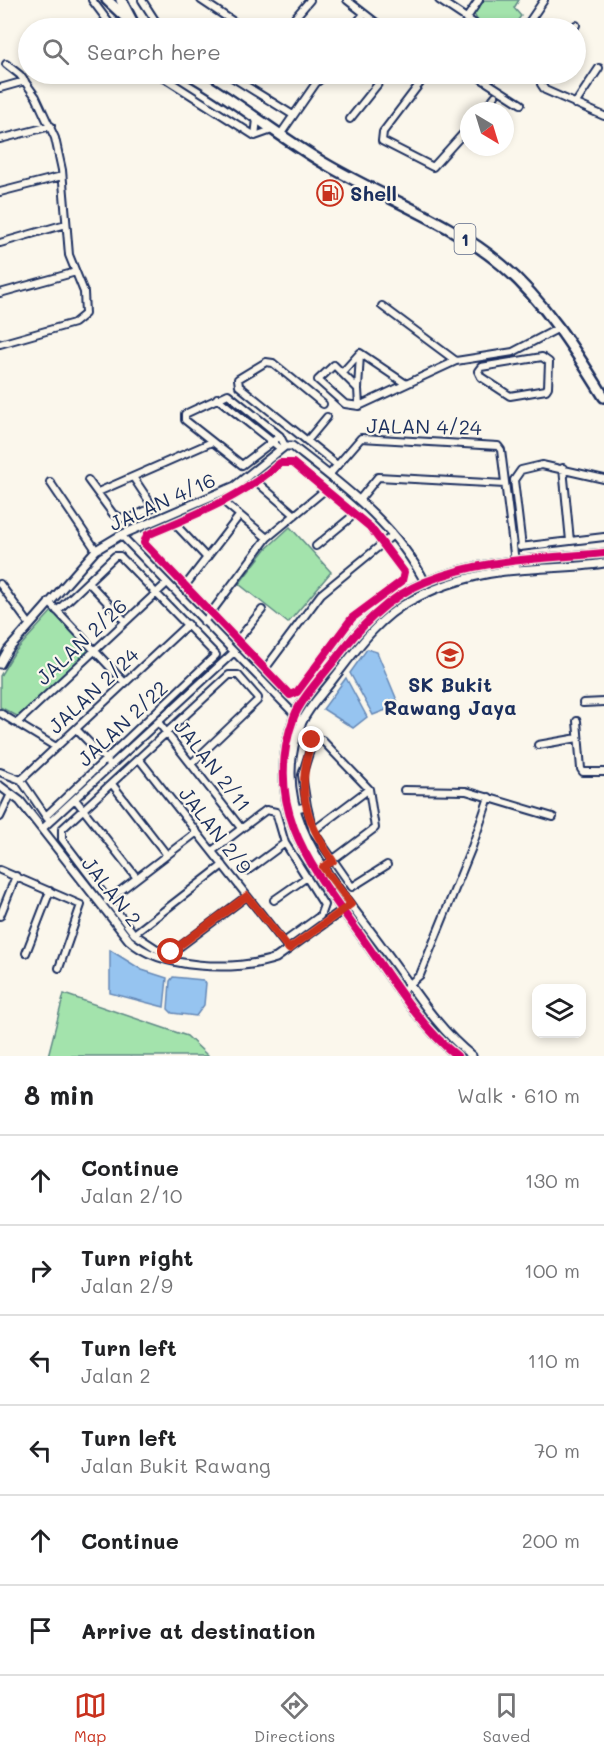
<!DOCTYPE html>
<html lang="en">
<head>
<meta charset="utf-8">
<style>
  :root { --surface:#fff; --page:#f6f6f6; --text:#202124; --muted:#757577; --line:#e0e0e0; --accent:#c8321e }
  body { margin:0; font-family:Mali,sans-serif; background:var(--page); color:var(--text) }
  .controls { position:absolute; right:18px; bottom:18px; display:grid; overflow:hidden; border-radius:12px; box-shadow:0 3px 9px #0003 }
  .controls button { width:54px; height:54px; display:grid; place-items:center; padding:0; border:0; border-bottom:2px solid var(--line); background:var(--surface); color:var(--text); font:30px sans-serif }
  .compass { position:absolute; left:460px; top:102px; width:54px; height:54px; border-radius:50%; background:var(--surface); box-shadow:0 3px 9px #0003; rotate:142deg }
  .stop { position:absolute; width:18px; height:18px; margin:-14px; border:4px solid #c8321e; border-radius:50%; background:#fff }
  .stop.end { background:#c8321e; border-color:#fff; box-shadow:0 2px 6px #0008 }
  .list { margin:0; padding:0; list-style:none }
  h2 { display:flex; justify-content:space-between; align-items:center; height:78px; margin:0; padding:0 24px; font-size:26px }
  h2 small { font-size:20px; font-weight:400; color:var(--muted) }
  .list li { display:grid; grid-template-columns:39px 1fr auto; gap:18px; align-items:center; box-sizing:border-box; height:90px; padding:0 24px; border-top:2px solid var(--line) }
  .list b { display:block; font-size:22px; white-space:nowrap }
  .list p { margin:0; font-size:20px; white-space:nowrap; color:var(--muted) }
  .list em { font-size:20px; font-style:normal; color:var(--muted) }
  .icon { flex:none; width:33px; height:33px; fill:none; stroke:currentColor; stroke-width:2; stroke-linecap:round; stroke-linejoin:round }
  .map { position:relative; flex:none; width:604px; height:1056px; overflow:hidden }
  .search { position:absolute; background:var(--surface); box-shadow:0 3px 9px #0003; left:18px; right:18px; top:18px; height:66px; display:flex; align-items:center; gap:15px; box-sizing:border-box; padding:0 21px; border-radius:33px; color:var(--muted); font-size:22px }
  .sheet { height:618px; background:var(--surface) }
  nav { display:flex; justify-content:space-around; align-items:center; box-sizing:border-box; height:84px; border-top:2px solid var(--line); background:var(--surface); font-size:16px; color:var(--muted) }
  nav a { display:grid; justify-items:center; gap:3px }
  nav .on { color:var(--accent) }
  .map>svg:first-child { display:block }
  .green { fill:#a3e3ac; stroke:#5f8985; stroke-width:1.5 }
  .water { fill:#96c4f0; stroke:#6588b6; stroke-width:1.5 }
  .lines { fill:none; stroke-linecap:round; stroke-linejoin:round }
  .minor-casing { stroke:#1b2f5e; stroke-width:10 }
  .tertiary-casing { stroke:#1b2f5e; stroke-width:11 }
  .primary-casing { stroke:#1b2f5e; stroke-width:14 }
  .minor { stroke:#fbf7ec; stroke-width:6 }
  .tertiary { stroke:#fbf7ec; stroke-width:7 }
  .primary { stroke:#fbf7ec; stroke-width:9 }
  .cycleway-casing { stroke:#fbf7ec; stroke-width:11 }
  .cycleway { stroke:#d6006c; stroke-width:8 }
  .route { stroke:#c8321e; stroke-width:8 }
  .labels { text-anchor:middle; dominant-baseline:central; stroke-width:4.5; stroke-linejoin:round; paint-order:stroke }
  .shield { fill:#fbf7ec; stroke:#5e6b89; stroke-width:1.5 }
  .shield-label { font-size:18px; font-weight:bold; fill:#1b2f5e }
  .poi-label { font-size:20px; font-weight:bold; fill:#1b2f5e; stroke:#fbf7ec; text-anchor:start }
  .street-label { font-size:20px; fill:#1b2f5e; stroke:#fbf7ec }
</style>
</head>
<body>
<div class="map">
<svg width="604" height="1056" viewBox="0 0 604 1056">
  <rect width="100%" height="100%" fill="#fbf7ec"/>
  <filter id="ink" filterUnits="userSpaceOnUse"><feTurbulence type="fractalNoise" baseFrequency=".0167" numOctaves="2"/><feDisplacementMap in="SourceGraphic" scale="12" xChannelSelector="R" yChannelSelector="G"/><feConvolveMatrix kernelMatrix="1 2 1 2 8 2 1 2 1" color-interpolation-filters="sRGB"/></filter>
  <g filter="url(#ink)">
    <path class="green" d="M484,0H519L514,8L521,16L512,28C498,29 480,30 474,14Z
      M290,527L331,572L288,623L239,584L266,549Z
      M52,611L89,647L88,654L19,717L0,707V676L14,653Z
      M64,994L187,1036L208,1056H48Z"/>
    <path class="water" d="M367,649L377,652L399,705L373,715L350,673Z
      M346,678L367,717L353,728L323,709Z
      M110,950L142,970L167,978L164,1007L110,993Z
      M173,977L203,980L206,983L204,1005L196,1016L172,1013L168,1009L170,981Z"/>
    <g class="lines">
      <g class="minor-casing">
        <path id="minor" d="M92,0L113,28
          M142,0L160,28
          M201,0L243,28
          M347,0L383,28
          M439,0L481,28
          M466,19L479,0
          M286,28L310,0
          M352,28L364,14
          M364,28L371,20
          M525,28L544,0
          M574,28L576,25
          M158,74L255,136
          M227,74L293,115
          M427,74L383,132L382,141L433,167L469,127
          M474,74L521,104
          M545,74L541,84L545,90L604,116
          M316,83V74
          M0,88L25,81
          M575,104L599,68
          M483,111L495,96
          M350,119L386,74
          M280,135L316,83L327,74
          M255,136L272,130
          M255,136L257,119
          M0,139L51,126
          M0,192L62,176
          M0,243L66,224
          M0,293L76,272
          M382,306L456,361
          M0,344L74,323L85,314L84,292L69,255L62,170L55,138L36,97L20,75L6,64
          M542,357L549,362L548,387L546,390L510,396L481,377L478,371L481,367Z
          M342,373L360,353L406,384
          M358,389L360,354
          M217,398L280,448
          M323,404L273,363L266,362L238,379L239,386L337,465
          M359,406L358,389L334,365L318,380L345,404L359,406L456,361L513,352L559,328
          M280,436L242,465L185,420V414L228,394L280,436L285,446
          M307,441L327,417
          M280,463H293L370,527L404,572L402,581L352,618L297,692L290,695L144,543L147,535C194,515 241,498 280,463Z
          M563,468L570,541
          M329,475L361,438L498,446L501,450L516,570
          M88,480L113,514L127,520L153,507L133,477
          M50,482L96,550
          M258,483L295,515
          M98,492L212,442
          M360,499L378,477L505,484
          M224,502L267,538
          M174,523L207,558
          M121,535L302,722
          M316,546L355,514
          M520,547L604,537
          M522,547L514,480L521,470L542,465L604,479
          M88,582L125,621
          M0,584L30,625
          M185,586L239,516
          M49,602L125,683
          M204,622L267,538L325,490
          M237,641L262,610
          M265,669L321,594L393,535
          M583,703L604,702
          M0,713L56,747
          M577,721L581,769L583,772H604
          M158,722L241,828
          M17,723L167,583
          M76,729L109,763
          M538,745L578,738
          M139,759L289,949
          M192,763L257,701L258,698L238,675H229L62,829V839L134,934L163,953L174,951L247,896
          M0,772L21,780L47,818
          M21,780L188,624
          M112,784L167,855
          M404,790L466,791L553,817
          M75,799L137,878
          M307,806L313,831L352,887L387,865
          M295,809L307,806L302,775L314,738L322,740L369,789L375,828L323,867
          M46,816L216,655L120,556H115L57,611
          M0,817L11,794
          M42,829L234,652
          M313,831L369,789
          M212,851L266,810L276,812L285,843L324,905L320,916L284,942
          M0,870L81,905L59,968
          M247,871L285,843
          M274,900L307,877
          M107,901L197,832
          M0,916L16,876
          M134,934L223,865
          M26,953L50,891
          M402,991L420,975L472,847L489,797"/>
      </g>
      <g class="tertiary-casing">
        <path id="tertiary" d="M0,664L8,650L96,550L121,535L235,486L285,446H292C343,486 396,524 426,584
          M0,786L20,801L129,940C160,969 237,972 276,958L344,909
          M457,1056C419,1026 387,972 358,932C309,864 262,805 294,717C300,700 322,676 334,661C358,629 387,597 425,582C483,558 543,559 604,553
          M472,1056C436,1028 411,985 383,948C335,882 263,811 302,722C309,706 324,692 334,678C356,650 378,618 410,601C441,584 482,572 518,570C547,567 575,568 604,563"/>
      </g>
      <g class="primary-casing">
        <path id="primary" d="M107,0L137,28
          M121,0L132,21
          M189,74C237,101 280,138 329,166C386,199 451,222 502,265C545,302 575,350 604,397"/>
      </g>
      <use href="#minor" class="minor"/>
      <use href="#tertiary" class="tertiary"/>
      <use href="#primary" class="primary"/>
      <g class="cycleway-casing">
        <path id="cycleway" d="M280,463H293L370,527L404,572L402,581L352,618L297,692L290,695L144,543L147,535C194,515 241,498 280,463Z
          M457,1056C419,1026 387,972 358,932C309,864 262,805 294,717C300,700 322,676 334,661C358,629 387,597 425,582C483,558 543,559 604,553"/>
      </g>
      <use href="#cycleway" class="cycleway"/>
    </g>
  </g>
  <g class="lines" filter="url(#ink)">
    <path class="route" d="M171,952L247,896L289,949L351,904L323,867L333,861C304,819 296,788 312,740"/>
  </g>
  <defs>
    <g id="fuel-ring" transform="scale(1.35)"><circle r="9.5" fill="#fbf7ec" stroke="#c8321e" stroke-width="1.5"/><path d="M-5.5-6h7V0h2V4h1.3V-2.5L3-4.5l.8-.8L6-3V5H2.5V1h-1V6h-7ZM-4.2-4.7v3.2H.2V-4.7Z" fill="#c8321e"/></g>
    <g id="school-ring" transform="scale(1.35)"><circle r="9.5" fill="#fbf7ec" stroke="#c8321e" stroke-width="1.5"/><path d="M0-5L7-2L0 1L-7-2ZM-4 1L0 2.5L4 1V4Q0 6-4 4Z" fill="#c8321e"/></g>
  </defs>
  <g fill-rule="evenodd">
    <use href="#fuel-ring" x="330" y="193"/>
    <use href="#school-ring" x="450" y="655"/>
  </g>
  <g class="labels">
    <rect class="shield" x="454.5" y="224" width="21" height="30" rx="4.5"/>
    <g class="shield-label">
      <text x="465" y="239">1</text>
    </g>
    <g class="poi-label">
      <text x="350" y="193">Shell</text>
      <text x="450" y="684" text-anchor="middle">SK Bukit<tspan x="450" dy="23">Rawang Jaya</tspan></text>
    </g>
    <g class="street-label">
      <text transform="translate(424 426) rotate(1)">JALAN 4/24</text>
      <text transform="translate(162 501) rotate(-24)">JALAN 4/16</text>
      <text transform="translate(81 641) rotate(-43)">JALAN 2/26</text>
      <text transform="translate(93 690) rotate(-43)">JALAN 2/24</text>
      <text transform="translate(122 723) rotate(-43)">JALAN 2/22</text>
      <text transform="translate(213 765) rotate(52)">JALAN 2/11</text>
      <text transform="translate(216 830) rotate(52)">JALAN 2/9</text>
      <text transform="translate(112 891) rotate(52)">JALAN 2</text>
    </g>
  </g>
</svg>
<div class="controls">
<button><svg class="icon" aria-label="layers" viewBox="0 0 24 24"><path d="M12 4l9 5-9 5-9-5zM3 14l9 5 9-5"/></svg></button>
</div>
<svg class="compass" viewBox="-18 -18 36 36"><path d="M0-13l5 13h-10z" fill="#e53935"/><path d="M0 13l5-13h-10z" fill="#757577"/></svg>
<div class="stop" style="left:171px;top:952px"></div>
<div class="stop end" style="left:312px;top:740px"></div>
<div class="search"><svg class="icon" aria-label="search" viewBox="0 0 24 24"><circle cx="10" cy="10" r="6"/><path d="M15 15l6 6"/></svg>Search here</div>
</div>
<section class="sheet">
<h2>8 min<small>Walk · 610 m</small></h2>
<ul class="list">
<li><svg class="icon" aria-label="ahead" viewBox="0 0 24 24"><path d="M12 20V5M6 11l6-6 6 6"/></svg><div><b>Continue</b><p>Jalan 2/10</p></div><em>130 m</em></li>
<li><svg class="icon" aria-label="right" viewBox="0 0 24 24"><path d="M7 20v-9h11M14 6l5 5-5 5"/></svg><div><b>Turn right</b><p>Jalan 2/9</p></div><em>100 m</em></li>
<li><svg class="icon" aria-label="left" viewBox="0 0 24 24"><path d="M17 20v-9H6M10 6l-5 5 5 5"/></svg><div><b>Turn left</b><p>Jalan 2</p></div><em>110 m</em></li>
<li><svg class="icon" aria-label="left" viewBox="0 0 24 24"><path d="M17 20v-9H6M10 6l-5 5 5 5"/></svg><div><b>Turn left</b><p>Jalan Bukit Rawang</p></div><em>70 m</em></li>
<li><svg class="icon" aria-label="ahead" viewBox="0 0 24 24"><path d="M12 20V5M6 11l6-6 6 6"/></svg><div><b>Continue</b></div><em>200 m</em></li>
<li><svg class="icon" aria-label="arrive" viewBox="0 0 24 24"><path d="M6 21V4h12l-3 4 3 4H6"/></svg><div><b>Arrive at destination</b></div></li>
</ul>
</section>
<nav>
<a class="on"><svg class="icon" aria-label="map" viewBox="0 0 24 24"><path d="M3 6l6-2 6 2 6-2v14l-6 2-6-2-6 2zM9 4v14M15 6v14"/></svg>Map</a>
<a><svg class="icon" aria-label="directions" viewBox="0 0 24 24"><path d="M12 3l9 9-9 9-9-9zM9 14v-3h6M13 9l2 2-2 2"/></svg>Directions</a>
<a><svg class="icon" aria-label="saved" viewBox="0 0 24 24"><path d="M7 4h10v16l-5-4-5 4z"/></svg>Saved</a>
</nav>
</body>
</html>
